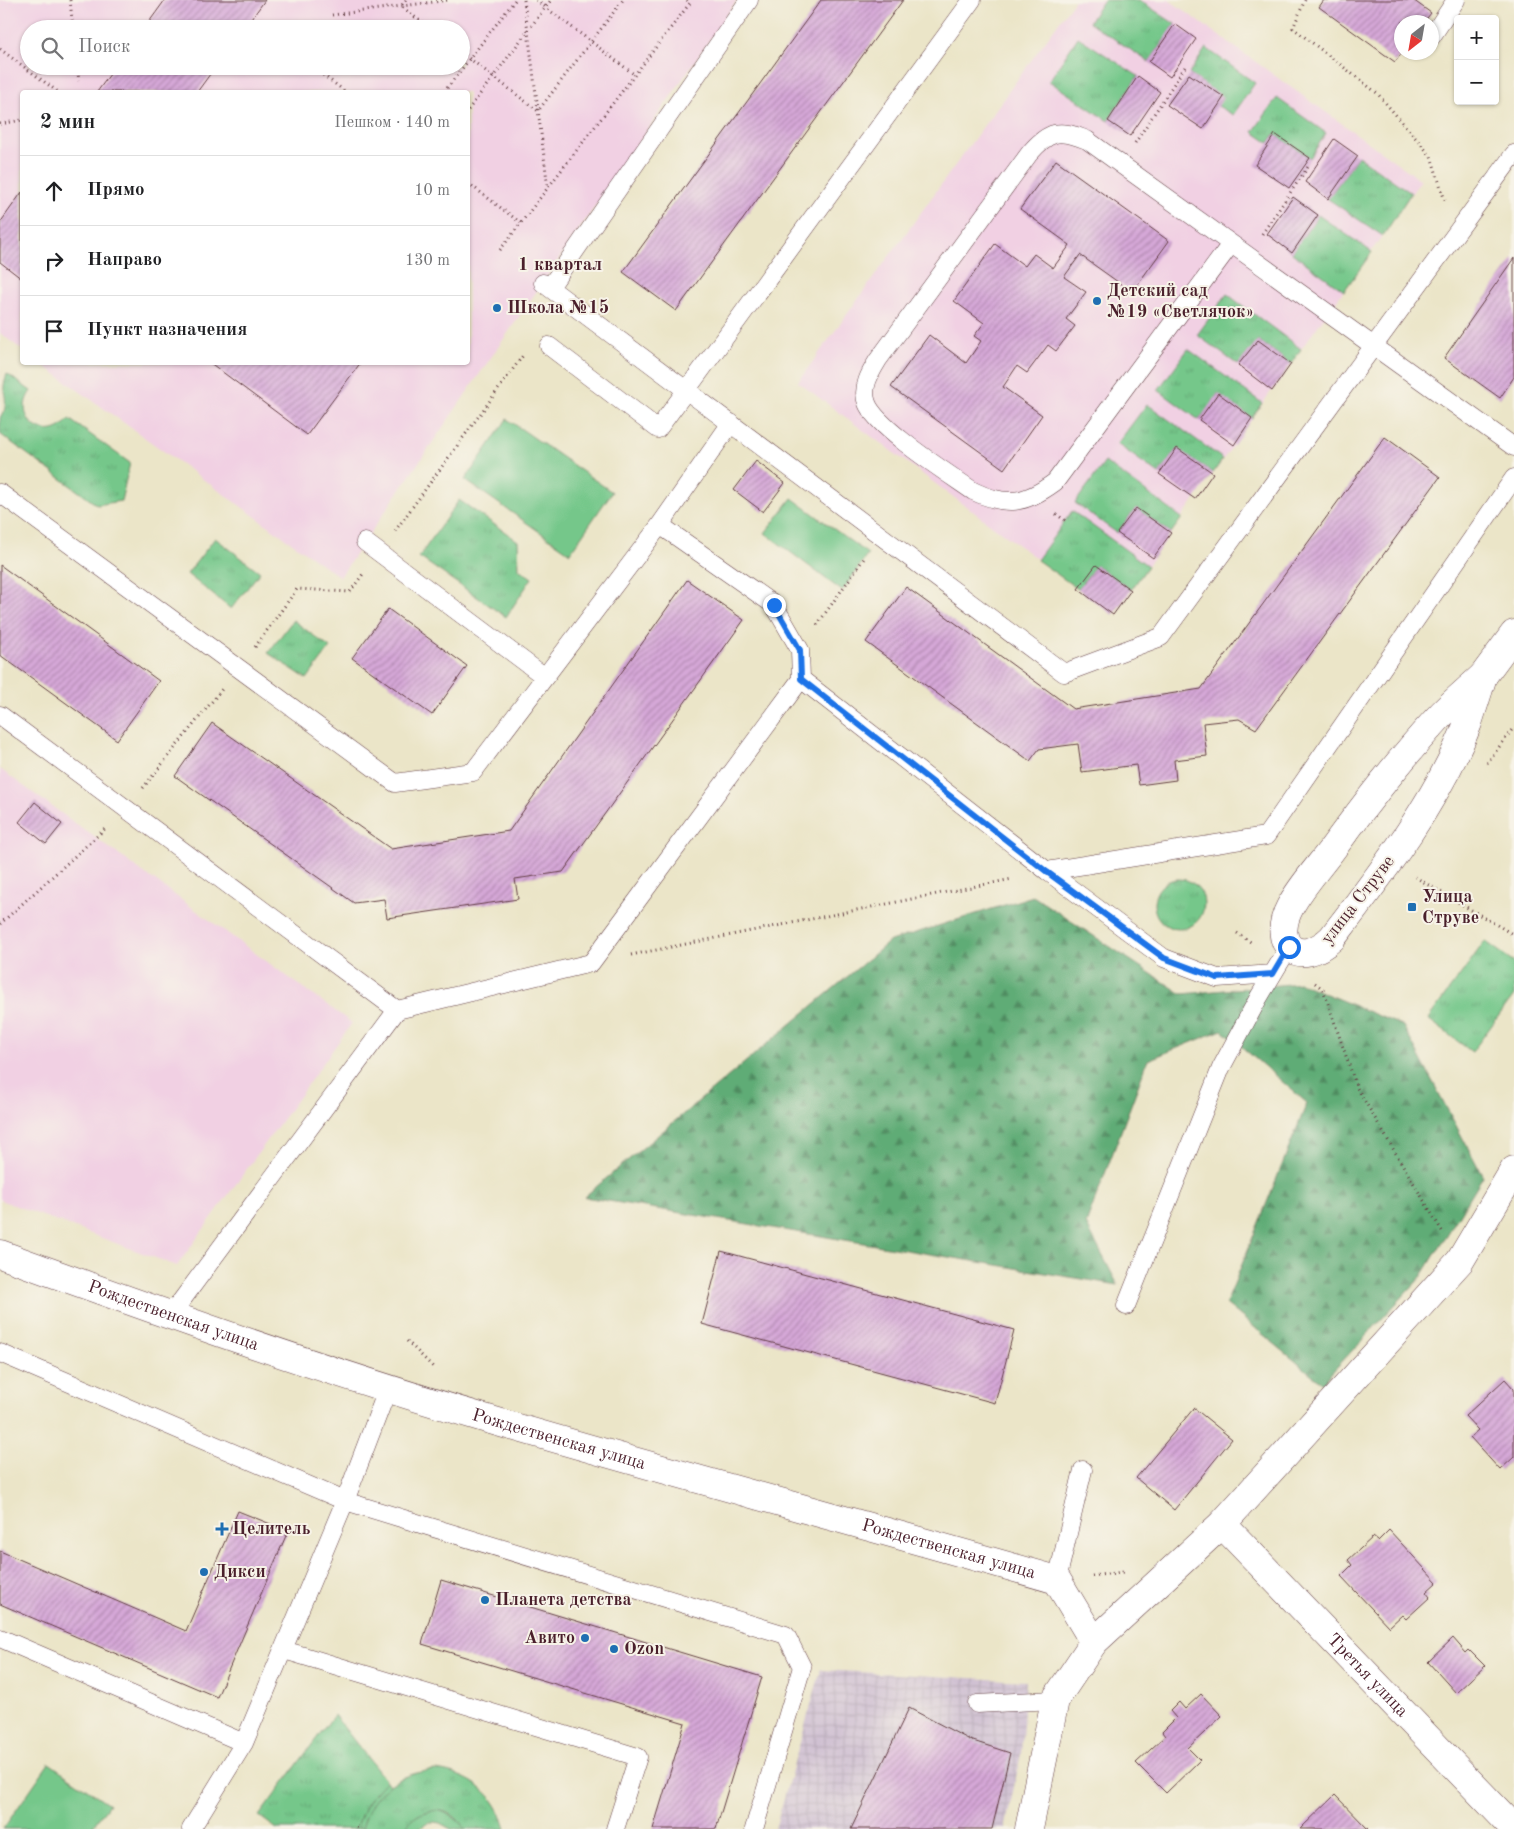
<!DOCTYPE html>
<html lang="ru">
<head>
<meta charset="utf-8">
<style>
  :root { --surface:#fff; --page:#f6f6f6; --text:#202124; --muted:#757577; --line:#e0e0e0 }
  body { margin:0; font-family:"Old Standard TT",serif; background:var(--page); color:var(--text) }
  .controls { position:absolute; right:15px; top:15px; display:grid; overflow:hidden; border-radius:5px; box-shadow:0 1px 4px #0004 }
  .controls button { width:45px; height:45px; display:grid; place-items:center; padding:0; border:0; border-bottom:1px solid var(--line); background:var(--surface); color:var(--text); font:25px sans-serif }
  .compass { position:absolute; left:1394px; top:15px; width:45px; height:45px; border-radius:50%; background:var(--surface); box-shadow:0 1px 4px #0004; rotate:211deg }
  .stop { position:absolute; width:15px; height:15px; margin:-11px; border:4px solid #1a73e8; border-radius:50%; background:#fff }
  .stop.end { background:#1a73e8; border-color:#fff; box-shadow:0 1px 5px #0008 }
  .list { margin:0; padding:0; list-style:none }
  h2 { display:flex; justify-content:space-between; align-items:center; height:65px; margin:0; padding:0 20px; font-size:21px }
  h2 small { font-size:16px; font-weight:400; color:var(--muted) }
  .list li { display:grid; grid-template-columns:32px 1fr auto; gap:15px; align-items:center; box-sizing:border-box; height:70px; padding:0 20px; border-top:1px solid var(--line) }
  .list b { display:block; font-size:19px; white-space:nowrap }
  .list em { font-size:16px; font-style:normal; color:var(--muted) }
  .icon { flex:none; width:28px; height:28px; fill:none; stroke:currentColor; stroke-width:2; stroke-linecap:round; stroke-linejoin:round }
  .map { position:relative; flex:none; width:1514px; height:1829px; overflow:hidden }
  .search { position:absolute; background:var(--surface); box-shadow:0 1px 4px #0004; left:20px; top:20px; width:450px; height:55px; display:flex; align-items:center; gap:12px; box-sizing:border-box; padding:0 18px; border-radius:28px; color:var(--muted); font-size:19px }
  .panel { position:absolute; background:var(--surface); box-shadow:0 1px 4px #0004; left:20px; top:90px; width:450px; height:275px; border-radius:5px }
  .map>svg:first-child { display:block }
  .built { fill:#f1d0e3; fill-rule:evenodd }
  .industrial { fill:url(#industrial-grid) }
  .green { fill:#74c78a; stroke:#5f735a }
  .forest { fill:url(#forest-firs); stroke:#546650 }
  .park { fill:url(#park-tufts); stroke:#5f735a }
  .building { fill:url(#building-hatch) }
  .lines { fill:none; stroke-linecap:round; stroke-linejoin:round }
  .lane-casing { stroke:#623d43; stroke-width:19 }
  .street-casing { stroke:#623d43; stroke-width:29 }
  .path { stroke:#623d43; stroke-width:3; stroke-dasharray:1 4; stroke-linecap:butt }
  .lane { stroke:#fff; stroke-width:18 }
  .street { stroke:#fff; stroke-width:28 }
  .route { stroke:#1a73e8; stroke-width:6 }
  .poi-dot { fill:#1f6fb2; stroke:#f7f3e8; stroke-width:2 }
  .labels { text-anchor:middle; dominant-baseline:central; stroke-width:4; stroke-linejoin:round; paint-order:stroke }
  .poi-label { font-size:18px; font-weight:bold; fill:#4a1f2b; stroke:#f7f3e8; text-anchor:start }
  .street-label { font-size:18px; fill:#4a1f2b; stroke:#f7f3e8 }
  .neighbourhood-label { font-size:19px; font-weight:bold; fill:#4a1f2b; stroke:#f7f3e8 }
</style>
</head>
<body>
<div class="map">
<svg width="1514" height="1829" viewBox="0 0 1514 1829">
  <defs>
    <pattern id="industrial-grid" width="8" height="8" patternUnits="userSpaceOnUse" patternTransform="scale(1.25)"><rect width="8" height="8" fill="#cebed1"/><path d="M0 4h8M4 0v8" fill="none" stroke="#b2a3b4"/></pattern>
    <pattern id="forest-firs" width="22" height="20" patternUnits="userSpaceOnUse" patternTransform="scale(1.25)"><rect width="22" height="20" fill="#5fac76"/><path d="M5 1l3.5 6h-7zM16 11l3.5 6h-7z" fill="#508b61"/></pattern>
    <pattern id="park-tufts" width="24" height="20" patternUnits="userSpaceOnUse" patternTransform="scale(1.25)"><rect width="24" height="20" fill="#74c78a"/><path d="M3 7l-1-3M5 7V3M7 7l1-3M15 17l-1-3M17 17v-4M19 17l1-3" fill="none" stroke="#6a7"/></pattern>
    <pattern id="building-hatch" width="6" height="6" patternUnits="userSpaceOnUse" patternTransform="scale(1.25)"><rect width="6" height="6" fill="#d6a8d8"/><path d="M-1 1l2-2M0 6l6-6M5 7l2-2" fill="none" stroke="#b088af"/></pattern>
  </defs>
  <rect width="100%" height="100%" fill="#f7f3e8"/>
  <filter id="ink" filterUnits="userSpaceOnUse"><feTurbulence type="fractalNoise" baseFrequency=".02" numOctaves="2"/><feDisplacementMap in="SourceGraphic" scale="10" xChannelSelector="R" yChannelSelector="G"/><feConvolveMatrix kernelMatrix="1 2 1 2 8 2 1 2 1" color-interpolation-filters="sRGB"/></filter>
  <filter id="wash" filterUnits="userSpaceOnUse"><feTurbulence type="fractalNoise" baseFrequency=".0096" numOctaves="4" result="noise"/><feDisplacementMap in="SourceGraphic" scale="20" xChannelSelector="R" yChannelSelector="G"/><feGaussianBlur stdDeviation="1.12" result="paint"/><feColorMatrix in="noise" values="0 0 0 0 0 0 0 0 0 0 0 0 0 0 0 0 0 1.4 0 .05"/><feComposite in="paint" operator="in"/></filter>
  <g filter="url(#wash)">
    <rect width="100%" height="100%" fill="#ebe5c8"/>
    <path class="built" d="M0,0H737L340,577L40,363L468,362V92H22V350L0,333ZM29,29H461V66H29Z
      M1075,0H1169L1421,180L1345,289L1301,349L1113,615L798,382Z
      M0,769L352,1023L177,1266L0,1200Z"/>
    <path class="industrial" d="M821,1670L1026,1681L1021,1754L1005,1829H775Z"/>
    <path class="green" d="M507,419L612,492L570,553L465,480Z
      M792,498L868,554L842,591L765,533Z
      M49,1763L109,1804L91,1829H3Z
      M386,1781L389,1785C376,1798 367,1811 362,1829H357C361,1809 371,1795 386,1781Z
      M436,1810C449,1813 457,1818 465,1829H451L440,1823L434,1822L428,1823L419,1829H405C411,1816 422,1812 436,1810Z"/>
    <path class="forest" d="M1033,896L1182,994L1300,983L1403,1026L1483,1176L1422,1276L1322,1383L1226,1304L1307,1103L1222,1030L1148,1060L1086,1224L1118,1285L584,1197L890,941Z"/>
    <path class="park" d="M1104,0H1139L1175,24L1149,62L1089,22Z
      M1078,37L1138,76L1108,121L1049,81Z
      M1206,48L1255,83L1233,115L1218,106L1223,97L1189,74Z
      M1277,98L1326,133L1310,158L1275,134L1269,143L1253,132Z
      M1358,156L1411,193L1383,236L1328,199Z
      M1318,215L1372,252L1344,291L1292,253Z
      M1227,294L1301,349L1291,364L1258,340L1238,365L1197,335Z
      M1188,349L1262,403L1252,418L1218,394L1199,420L1158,390Z
      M7,374L31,391C11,418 47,447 69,419L130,463L121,501L97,505L0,434C0,429 0,423 0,418C1,414 5,412 5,407C7,390 0,394 7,374Z
      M1147,404L1223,459L1213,473L1177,449L1159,474L1117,444Z
      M1105,462L1182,518L1171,533L1136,508L1117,533L1075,503Z
      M459,500L518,541L519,569L532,578L506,617L419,557Z
      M1072,511L1148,566L1131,590L1096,565L1078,589L1037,560Z
      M215,538L260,572L231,609L187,574Z
      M293,620L330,648L307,679L268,653Z
      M1154 904a25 25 0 1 1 50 0a25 25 0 1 1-50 0Z
      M1485,941L1514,962V995L1472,1052L1428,1019Z
      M334,1715L386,1781C371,1795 361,1809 357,1829H277L259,1816Z
      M436,1770C471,1775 497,1793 506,1829H465C463,1826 460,1822 457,1819C442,1804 414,1810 405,1829H362C371,1791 398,1773 436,1770Z"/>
    <g id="blocks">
      <path class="building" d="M165,0H265L244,29H144Z
        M821,0H903L676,311L623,272Z
        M1324,0H1413L1431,13L1424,22H1402V53L1395,62L1319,7Z
        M1175,24L1196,39L1170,77L1149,62Z
        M116,66H216L197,92H97Z
        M1189,74L1224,97L1203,129L1167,105Z
        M1138,76L1160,92L1130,136L1108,121Z
        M1275,134L1310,158L1289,188L1255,165Z
        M1334,139L1358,156L1328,199L1305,182Z
        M1056,160L1169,241L1132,292L1080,255L1064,277L1086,292L1066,319L1075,326L1056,351L1048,345L1027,373L1017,366L1003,387L1042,415L1004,469L891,387L929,335L966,363L981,341L974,336L984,323L954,301L995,244L1025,266L1034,254L1053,268L1070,245L1020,209Z
        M22,192V279L0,262V223Z
        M1293,197L1318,215L1292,253L1267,234Z
        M1514,258V377L1500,398L1444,358Z
        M1258,340L1291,364L1272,391L1238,365Z
        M209,362H361L307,435Z
        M1218,393L1252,418L1234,445L1199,420Z
        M1385,437L1440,477L1256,729L1239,719L1203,723L1207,756L1174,760L1176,780L1139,785L1136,765L1082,772L1078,744L1039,749L1030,761L866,642L906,587L1073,709L1201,689Z
        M1177,448L1213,473L1195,499L1159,474Z
        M756,461L785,483L763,512L734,490Z
        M1136,508L1171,533L1153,558L1117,533Z
        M0,565L159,681L117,740L0,655Z
        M1096,565L1131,590L1113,615L1078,589Z
        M687,580L744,620L563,872L515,879L518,899L387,918L384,899L354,903L175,776L212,723L391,849L509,831Z
        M388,609L467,666L432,715L352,658Z
        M35,802L62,824L46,844L19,822Z
        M721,1251L1014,1330L995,1403L702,1324Z
        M1505,1379L1514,1389V1457L1500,1470L1470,1437L1478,1430L1465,1416Z
        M1194,1408L1232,1439L1174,1510L1136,1478Z
        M238,1511L288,1531L217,1697L0,1604V1551L186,1631Z
        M1389,1530L1437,1582L1426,1592L1430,1597L1406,1619L1402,1615L1389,1627L1341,1576L1352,1565L1348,1560L1373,1537L1378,1541Z
        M441,1580L762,1677L716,1829H653L685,1723L422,1644Z
        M1453,1638L1466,1653L1469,1650L1485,1666L1456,1693L1428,1662Z
        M1201,1694L1222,1716L1188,1748L1200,1760L1166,1793L1136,1763L1165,1736L1162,1732L1176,1718L1170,1711L1179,1702L1185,1709Z
        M909,1708L970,1740L1010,1753L992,1829H851Z
        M1335,1795L1368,1829H1300Z"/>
    </g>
  </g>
  <g filter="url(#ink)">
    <use href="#blocks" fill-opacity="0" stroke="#623d43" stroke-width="1"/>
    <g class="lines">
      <g class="lane-casing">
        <path id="lane" d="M1432,36L1456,0
          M1231,244L1055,482C1025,504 1007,507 973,491C949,474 876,428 867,403C861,388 870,373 878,360L1029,154C1049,130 1059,129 1087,140L1514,447
          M543,283L1064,673L1161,637L1514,154
          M550,287L749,0
          M549,346L658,429L972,0
          M0,493L395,783L473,772L660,525L731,423
          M365,542L545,677
          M801,679L1047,871L1164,958L1217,978L1273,974
          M0,715L397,1010L591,963L801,679L800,650L774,605L660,525
          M1047,871L1266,836L1514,478
          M1126,1306L1221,1068L1259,997L1289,947
          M170,1316L397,1010
          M0,1353L345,1501L786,1635L802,1667L754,1829
          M1057,1580L1083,1470
          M0,1638L244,1743
          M284,1650L638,1757L615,1829
          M977,1704L1055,1700
          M191,1829L244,1743L345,1501L388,1388"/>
      </g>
      <g class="street-casing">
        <g id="street">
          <path d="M1483,676C1478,692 1473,708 1468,723C1439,799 1381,874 1332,938C1299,969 1270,945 1290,907C1301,886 1319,867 1333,848C1366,803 1400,759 1438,718C1452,703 1468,690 1483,676Z"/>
          <path d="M1483,676L1514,634"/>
          <path id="s1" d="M0,1254C160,1312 321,1370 484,1418C675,1474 866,1525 1057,1580L1094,1642"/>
          <path id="s2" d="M1222,1524L1514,1828"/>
          <path d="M1029,1829L1055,1700L1094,1642L1222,1524L1460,1261L1514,1170"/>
        </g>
      </g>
      <path class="path" d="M70,0L73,29
        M406,0L401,6L430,29
        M524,0L548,188
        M536,0L635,75
        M1305,0L1293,28L1377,93L1431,156L1446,204
        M332,15L449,0
        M0,49L58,92
        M461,52L538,111L623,0
        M77,66L79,81
        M311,66L346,92
        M444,92L515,0
        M468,110L551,0
        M0,124L22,120
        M1135,143L1185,67
        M468,183L521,223
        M1262,234L1310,164
        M500,250L690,3L687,0
        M1056,514L1066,521
        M395,531L524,354
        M817,625L865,557
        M255,647L297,589L350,592L363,574
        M1487,763L1514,727
        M143,788L222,689
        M1415,877L1514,935
        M0,924L107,827
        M1237,933L1252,943
        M631,955L1012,879
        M1315,983L1323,989L1357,1088L1442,1231
        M407,1341L435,1369
        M1092,1576L1123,1572
        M357,1827L362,1828"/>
      <use href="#lane" class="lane"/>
      <use href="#street" class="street"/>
    </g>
  </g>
  <g class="lines" filter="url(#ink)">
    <path class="route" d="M774,605L800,650L801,679L1047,872L1164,958L1217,978L1273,974L1289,947"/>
  </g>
  <g class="poi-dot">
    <circle cx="1097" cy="301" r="5"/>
    <circle cx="497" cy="308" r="5"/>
    <rect x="1407" y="902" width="10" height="10" rx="2.5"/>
    <path d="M219.5 1521.5h5v5h5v5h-5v5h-5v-5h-5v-5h5z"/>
    <circle cx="204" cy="1572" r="5"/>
    <circle cx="485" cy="1600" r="5"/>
    <circle cx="585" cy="1638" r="5"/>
    <circle cx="614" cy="1649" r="5"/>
  </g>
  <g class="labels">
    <g class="poi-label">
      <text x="1107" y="291">Детский сад<tspan x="1107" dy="21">№19 «Светлячок»</tspan></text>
      <text x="507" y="308">Школа №15</text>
      <text x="1422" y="897">Улица<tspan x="1422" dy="21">Струве</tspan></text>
      <text x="232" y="1529">Целитель</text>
      <text x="214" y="1572">Дикси</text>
      <text x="495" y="1600">Планета детства</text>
      <text x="575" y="1638" text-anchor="end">Авито</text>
      <text x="624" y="1649">Ozon</text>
    </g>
    <g class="street-label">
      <text transform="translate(1358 900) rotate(-52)">улица Струве</text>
      <text stroke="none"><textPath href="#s1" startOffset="184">Рождественская улица</textPath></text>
      <text stroke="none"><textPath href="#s1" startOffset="589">Рождественская улица</textPath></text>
      <text stroke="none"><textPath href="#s1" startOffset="994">Рождественская улица</textPath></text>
      <text stroke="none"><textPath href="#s2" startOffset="210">Третья улица</textPath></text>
    </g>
    <g class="neighbourhood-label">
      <text x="560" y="265">1 квартал</text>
    </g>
  </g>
</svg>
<div class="controls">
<button>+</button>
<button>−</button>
</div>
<svg class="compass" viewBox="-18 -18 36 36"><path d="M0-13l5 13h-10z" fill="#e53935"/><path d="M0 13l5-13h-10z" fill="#757577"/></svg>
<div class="stop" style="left:1289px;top:947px"></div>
<div class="stop end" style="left:774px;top:605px"></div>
<div class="search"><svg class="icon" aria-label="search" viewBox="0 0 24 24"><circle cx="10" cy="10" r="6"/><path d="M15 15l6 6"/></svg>Поиск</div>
<section class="panel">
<h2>2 мин<small>Пешком · 140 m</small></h2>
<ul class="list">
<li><svg class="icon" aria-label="ahead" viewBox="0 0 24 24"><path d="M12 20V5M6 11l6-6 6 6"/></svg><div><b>Прямо</b></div><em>10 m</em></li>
<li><svg class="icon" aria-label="right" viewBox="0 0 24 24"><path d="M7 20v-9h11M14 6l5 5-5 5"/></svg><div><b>Направо</b></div><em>130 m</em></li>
<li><svg class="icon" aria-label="arrive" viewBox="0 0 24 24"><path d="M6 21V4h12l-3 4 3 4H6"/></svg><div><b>Пункт назначения</b></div></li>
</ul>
</section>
</div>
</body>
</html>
